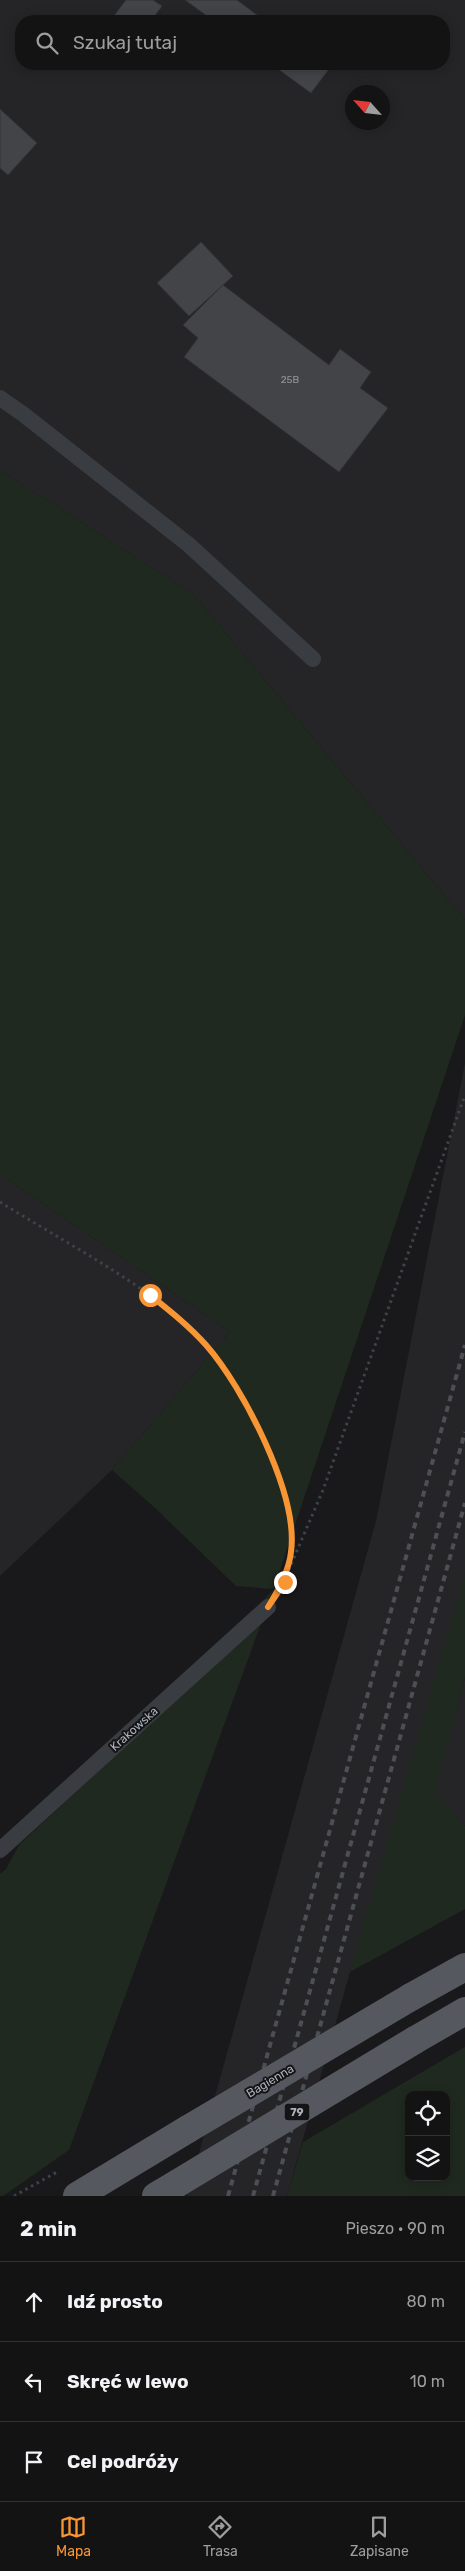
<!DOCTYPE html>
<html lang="pl">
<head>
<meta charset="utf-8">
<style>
  :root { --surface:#131314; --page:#1c1c1d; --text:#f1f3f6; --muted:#9d9ea0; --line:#323234; --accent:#f89534 }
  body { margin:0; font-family:Rubik,sans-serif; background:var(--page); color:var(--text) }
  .controls { position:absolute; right:15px; bottom:15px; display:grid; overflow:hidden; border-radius:10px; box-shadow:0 2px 12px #0003 }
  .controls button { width:45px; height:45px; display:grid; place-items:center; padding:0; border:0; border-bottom:1px solid var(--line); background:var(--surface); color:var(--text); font:25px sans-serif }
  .compass { position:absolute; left:345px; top:85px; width:45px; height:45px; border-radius:50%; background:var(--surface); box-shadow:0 2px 12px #0003; rotate:297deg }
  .stop { position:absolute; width:15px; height:15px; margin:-11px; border:4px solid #f89534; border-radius:50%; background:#fff }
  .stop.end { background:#f89534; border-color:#fff; box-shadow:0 1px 5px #0008 }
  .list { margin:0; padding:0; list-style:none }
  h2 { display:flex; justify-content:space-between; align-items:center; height:65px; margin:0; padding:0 20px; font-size:21px }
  h2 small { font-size:16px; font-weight:400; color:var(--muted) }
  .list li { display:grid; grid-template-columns:32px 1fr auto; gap:15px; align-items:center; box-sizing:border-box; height:80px; padding:0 20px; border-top:1px solid var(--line) }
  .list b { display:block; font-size:19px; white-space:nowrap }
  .list em { font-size:16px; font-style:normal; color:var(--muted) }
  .icon { flex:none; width:28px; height:28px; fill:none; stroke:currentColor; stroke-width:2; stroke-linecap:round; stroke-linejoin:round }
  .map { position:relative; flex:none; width:465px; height:2196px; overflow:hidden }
  .search { position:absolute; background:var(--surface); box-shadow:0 2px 12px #0003; left:15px; right:15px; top:15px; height:55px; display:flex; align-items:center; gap:12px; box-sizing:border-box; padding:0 18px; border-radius:20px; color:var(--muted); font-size:19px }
  .sheet { height:305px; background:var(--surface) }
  nav { display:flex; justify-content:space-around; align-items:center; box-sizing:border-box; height:70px; border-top:1px solid var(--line); background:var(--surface); font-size:14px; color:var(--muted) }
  nav a { display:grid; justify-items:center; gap:2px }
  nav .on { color:var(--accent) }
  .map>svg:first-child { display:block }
  .built { fill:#252528; fill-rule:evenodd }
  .green { fill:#202920; fill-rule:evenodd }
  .building { fill:#434448; stroke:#333337 }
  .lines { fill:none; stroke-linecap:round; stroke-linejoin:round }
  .path { stroke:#3f4347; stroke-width:3; stroke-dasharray:2.5 4; stroke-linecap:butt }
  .lane { stroke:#393c40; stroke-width:16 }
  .primary { stroke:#55595f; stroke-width:28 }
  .rail { stroke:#4c5055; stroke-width:4; stroke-dasharray:6 5; stroke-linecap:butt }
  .primary-bridge { stroke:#55595f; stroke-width:28 }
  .route { stroke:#f89534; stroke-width:6 }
  .labels { text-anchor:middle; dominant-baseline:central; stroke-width:4; stroke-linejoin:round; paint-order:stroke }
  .number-label { font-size:10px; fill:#91969e }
  .shield { fill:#141416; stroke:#7e838a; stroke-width:1 }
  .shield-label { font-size:11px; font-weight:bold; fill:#abb2bb }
  .street-label { font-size:12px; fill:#abb2bb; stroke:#141416 }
</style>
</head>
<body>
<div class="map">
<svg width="465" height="2196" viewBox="0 0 465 2196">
  <rect width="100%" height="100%" fill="#19191b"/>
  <path class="built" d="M0,0H465V920L193,594L0,470ZM21,21H444V64H21ZM352,92H382V122H352Z
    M465,1063V1608L350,1972L287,2196H187L376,1521Z
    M0,1174L230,1332L112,1470L0,1576Z
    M465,1677V1826L434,1792Z"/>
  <path class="green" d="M0,470L193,594L465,920V1015L274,1588L69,2150L3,2196H0V1874L6,1869L19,1845L150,1723L274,1589L236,1586L155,1508L112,1470L230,1332L0,1174Z
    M465,1574V1677L435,1792L465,1826V1909L350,1972Z
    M465,2047V2196H287L303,2142ZM409,2095H446V2177H409Z"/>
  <path class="building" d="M126,0H153L162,6L151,21H119L113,17Z
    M185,0H237L265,21H214Z
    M271,64H323L329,69L311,93Z
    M0,109L37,143L8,175L0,168Z
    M201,242L233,276L189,316L157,283Z
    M223,285L329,365L340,349L371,372L360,388L388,408L339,472L184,357L198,338L183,325Z"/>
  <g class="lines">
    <path class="path" d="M0,1202C61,1240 127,1274 182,1320C231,1361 299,1486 291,1551C290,1563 283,1576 280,1587
      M281,1588L323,1490L465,1095
      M14,2196L57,2172"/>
    <path class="lane" d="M0,398L23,414L189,545L313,659
      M0,1850L268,1607"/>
    <path class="primary" d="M411,1997L465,1967
      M415,2040L465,2011
      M77,2196L188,2129
      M156,2196L178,2183"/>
    <path class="rail" d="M228,2196L465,1345
      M253,2196L465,1432
      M273,2196L465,1503"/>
    <path class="primary-bridge" d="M188,2129L411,1997
      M178,2183L415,2040"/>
  </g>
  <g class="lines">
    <path class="route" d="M150,1295C170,1311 189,1326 206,1345C243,1387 299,1495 291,1552C289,1571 278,1591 268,1607L285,1582"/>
  </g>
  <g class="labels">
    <g class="number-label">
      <text x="290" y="380">25B</text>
    </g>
    <rect class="shield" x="284.5" y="2103.5" width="25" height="17" rx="4"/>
    <g class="shield-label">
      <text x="297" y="2112">79</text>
    </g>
    <g class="street-label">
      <text transform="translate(134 1729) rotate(-42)">Krakowska</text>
      <text transform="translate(270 2081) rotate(-31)">Bagienna</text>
    </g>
  </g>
</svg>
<div class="controls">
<button><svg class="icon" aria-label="locate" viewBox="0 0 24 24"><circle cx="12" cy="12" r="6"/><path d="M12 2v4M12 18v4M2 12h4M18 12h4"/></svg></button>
<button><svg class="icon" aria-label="layers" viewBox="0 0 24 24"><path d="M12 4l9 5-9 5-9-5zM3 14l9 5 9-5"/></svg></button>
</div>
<svg class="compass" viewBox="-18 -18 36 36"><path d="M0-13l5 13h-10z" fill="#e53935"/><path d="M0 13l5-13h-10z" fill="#9d9ea0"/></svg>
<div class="stop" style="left:150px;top:1295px"></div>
<div class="stop end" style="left:285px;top:1582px"></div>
<div class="search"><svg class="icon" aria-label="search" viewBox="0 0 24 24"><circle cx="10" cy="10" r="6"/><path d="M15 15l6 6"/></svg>Szukaj tutaj</div>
</div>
<section class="sheet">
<h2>2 min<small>Pieszo · 90 m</small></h2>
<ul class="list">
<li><svg class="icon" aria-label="ahead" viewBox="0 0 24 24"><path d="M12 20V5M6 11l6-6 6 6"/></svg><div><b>Idź prosto</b></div><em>80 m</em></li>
<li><svg class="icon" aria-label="left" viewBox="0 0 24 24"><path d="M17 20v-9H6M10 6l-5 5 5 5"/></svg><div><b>Skręć w lewo</b></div><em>10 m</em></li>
<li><svg class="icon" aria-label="arrive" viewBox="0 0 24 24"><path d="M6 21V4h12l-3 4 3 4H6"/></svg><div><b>Cel podróży</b></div></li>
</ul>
</section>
<nav>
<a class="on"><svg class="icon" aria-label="map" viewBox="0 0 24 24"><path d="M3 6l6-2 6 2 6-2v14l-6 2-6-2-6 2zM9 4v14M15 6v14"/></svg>Mapa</a>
<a><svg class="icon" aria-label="directions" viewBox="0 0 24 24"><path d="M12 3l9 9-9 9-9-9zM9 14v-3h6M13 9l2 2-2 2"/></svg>Trasa</a>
<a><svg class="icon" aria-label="saved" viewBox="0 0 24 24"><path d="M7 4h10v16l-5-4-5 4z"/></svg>Zapisane</a>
</nav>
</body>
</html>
